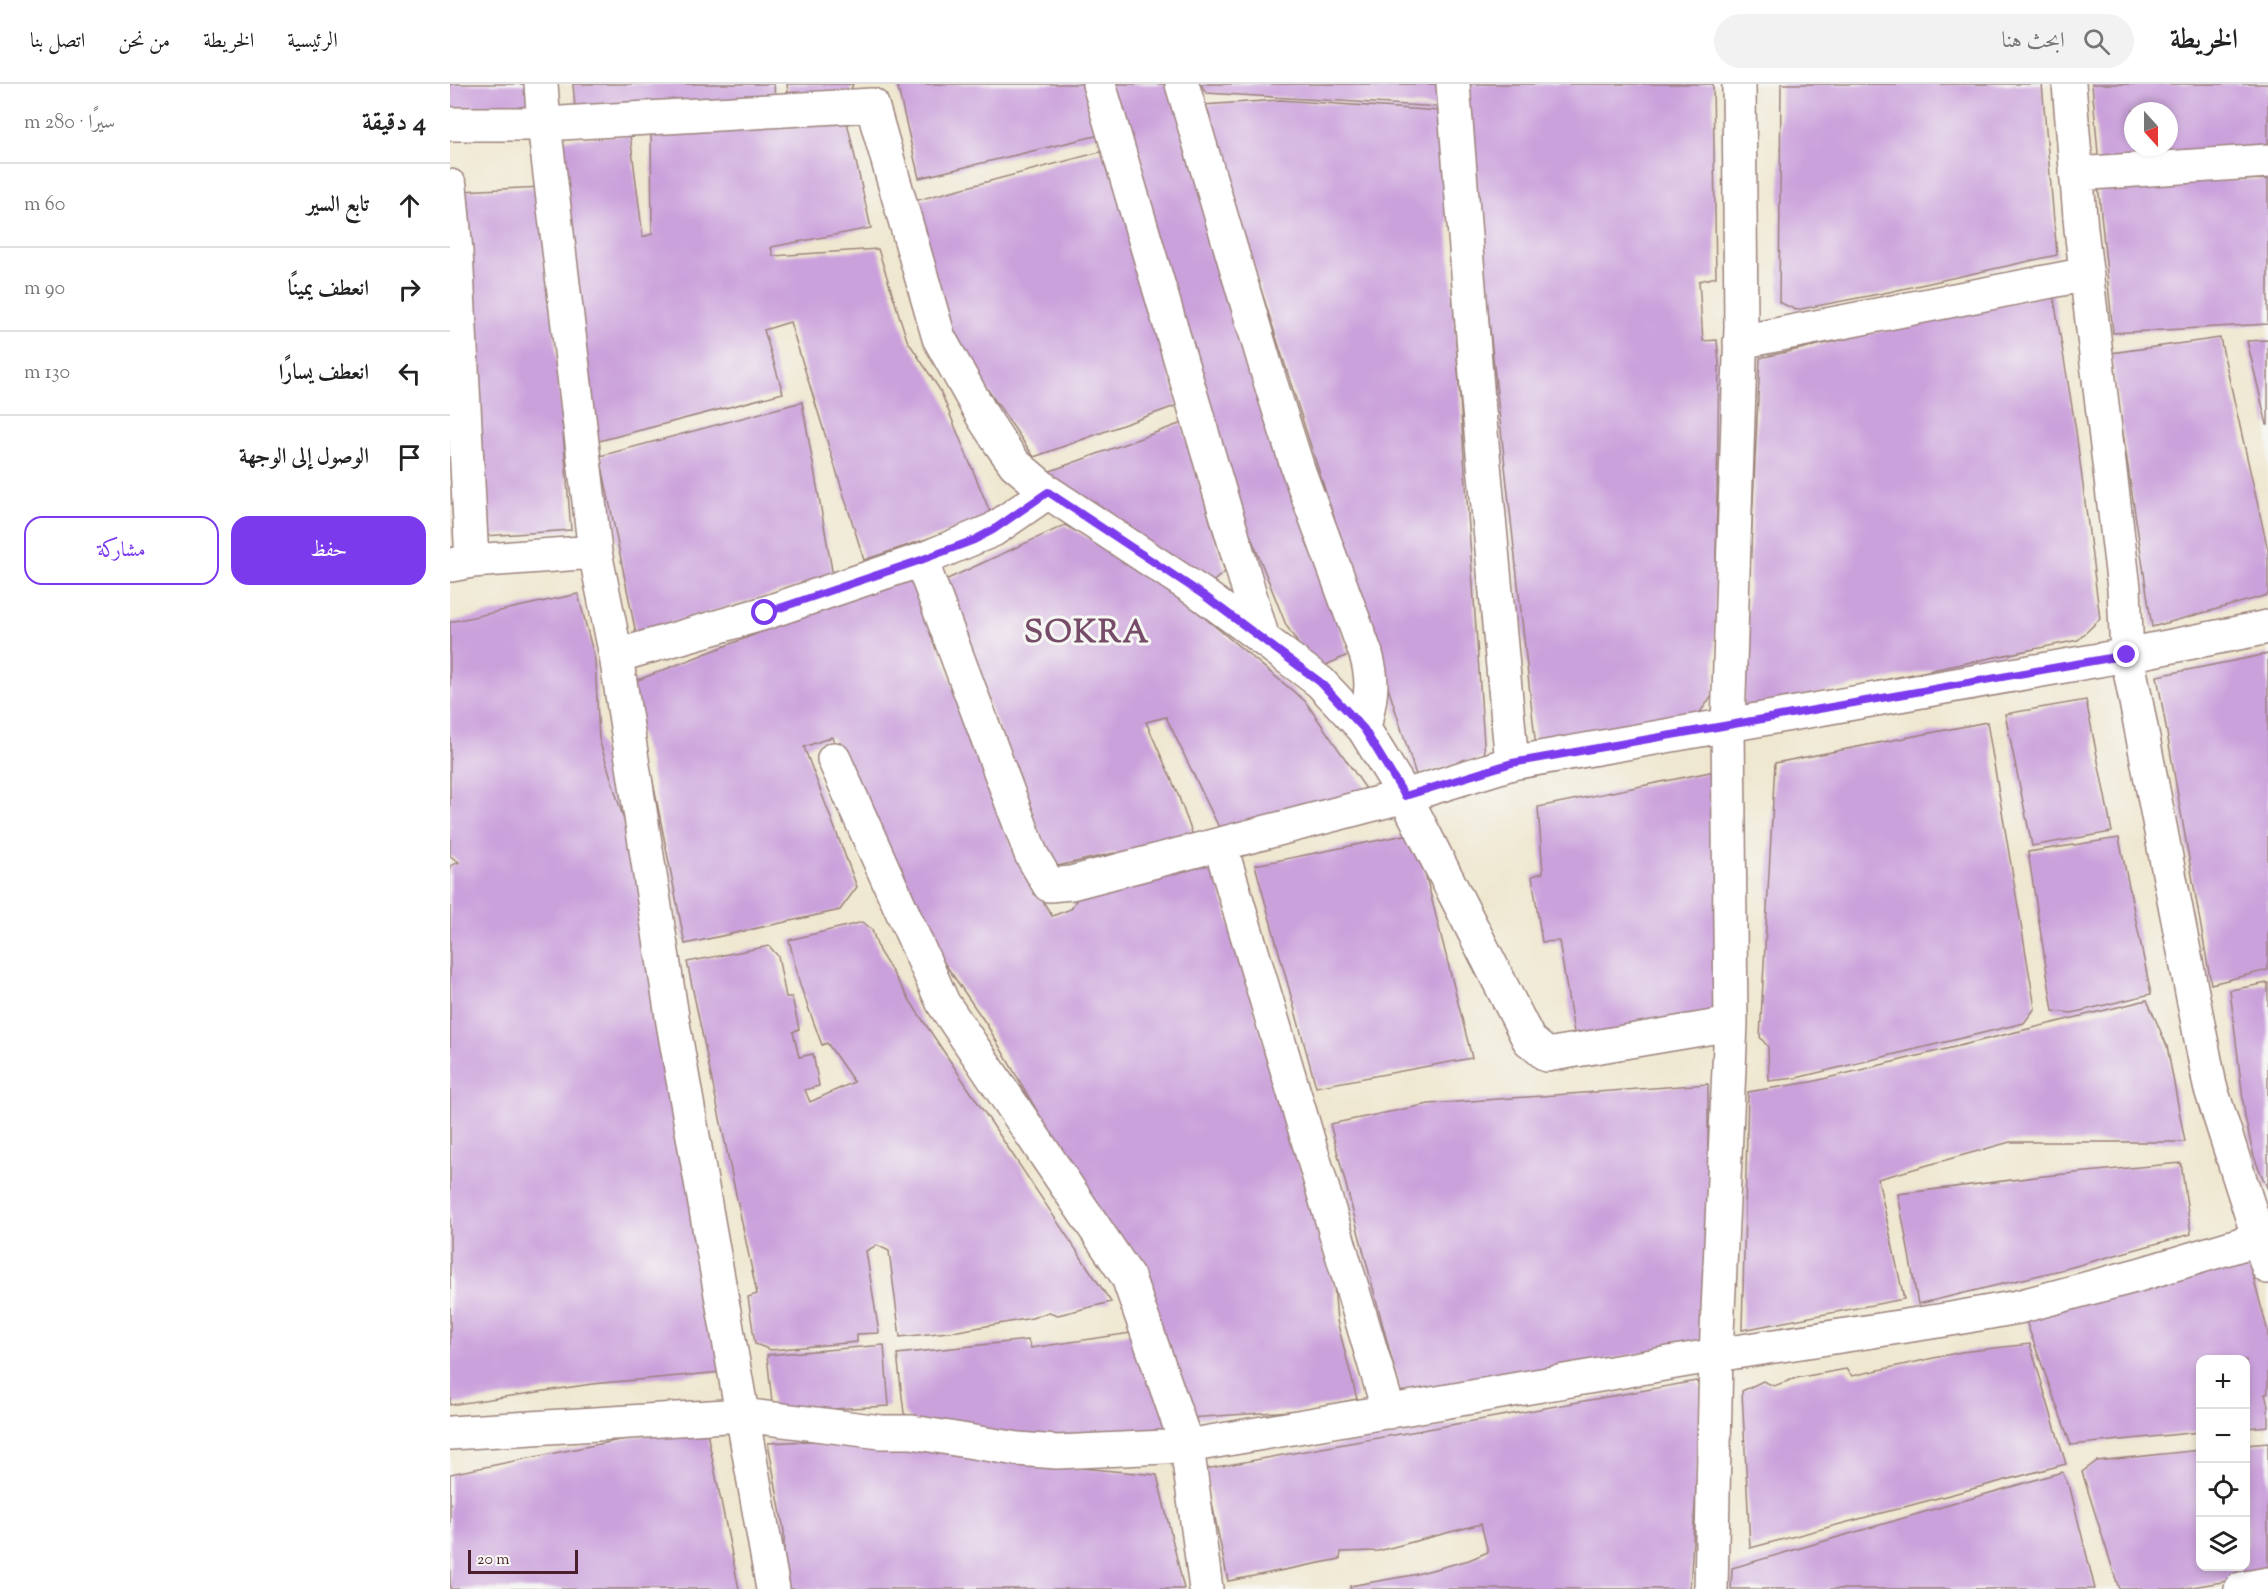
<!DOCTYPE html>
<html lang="ar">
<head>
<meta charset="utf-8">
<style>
  :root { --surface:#fff; --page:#f2f2f2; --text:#222; --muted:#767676; --line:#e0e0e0; --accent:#7c3aed }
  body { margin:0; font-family:"Sorts Mill Goudy",Amiri,serif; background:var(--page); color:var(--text); direction:rtl }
  .controls { position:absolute; right:18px; bottom:18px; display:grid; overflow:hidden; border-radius:12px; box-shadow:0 3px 9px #0003 }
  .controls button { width:54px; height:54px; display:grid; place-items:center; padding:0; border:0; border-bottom:2px solid var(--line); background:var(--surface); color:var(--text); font:30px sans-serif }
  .compass { position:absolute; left:1674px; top:18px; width:54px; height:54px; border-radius:50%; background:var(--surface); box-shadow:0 3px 9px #0003; rotate:159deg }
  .scale { position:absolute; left:18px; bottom:15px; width:110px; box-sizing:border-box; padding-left:6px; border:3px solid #4a1f2b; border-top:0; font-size:16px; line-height:21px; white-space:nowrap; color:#4a1f2b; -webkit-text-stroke:4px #f6f6f2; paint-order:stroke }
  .stop { position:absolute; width:18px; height:18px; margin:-14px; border:4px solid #7c3aed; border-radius:50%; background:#fff }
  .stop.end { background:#7c3aed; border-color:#fff; box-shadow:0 2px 6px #0008 }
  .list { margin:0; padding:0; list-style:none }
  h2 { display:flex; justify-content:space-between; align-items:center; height:78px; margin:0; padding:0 24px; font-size:26px }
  h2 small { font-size:20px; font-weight:400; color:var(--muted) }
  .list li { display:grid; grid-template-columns:39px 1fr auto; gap:18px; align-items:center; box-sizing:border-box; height:84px; padding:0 24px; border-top:2px solid var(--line) }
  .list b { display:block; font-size:22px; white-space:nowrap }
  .list em { font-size:20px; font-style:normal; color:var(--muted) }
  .actions { display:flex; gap:12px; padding:18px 24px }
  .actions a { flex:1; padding:14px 0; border:2px solid var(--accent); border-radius:18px; text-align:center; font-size:21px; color:var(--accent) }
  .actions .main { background:var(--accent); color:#fff }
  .icon { flex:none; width:33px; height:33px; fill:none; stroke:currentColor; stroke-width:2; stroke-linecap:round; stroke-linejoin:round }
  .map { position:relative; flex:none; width:1818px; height:1505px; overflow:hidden; direction:ltr }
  header { display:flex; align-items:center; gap:36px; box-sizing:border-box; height:84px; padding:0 30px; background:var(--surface); border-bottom:2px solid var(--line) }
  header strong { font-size:28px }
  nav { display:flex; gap:33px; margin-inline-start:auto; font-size:21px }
  .search { width:420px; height:54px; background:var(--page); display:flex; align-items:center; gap:15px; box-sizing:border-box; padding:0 21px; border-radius:33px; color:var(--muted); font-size:22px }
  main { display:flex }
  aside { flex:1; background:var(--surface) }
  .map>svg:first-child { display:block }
  .building { fill:#cba1db; fill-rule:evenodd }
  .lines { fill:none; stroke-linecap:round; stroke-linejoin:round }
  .minor-casing { stroke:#9c837d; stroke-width:36 }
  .minor { stroke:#fff; stroke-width:33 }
  .route { stroke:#7c3aed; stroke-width:8 }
  .labels { text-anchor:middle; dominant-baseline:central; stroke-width:6; stroke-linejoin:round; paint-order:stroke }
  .district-label { font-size:32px; font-weight:bold; letter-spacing:1.5px; fill:#774c69; stroke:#f6f6f2 }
</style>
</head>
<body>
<header>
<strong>الخريطة</strong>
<div class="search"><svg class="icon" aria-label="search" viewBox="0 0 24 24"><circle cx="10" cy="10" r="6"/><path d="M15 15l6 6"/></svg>ابحث هنا</div>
<nav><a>الرئيسية</a><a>الخريطة</a><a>من نحن</a><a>اتصل بنا</a></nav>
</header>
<main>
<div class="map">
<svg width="1818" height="1505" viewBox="0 0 1818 1505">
  <rect width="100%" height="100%" fill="#f6f6f2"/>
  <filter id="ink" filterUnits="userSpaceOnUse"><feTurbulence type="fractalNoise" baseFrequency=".0167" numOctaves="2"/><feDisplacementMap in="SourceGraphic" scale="12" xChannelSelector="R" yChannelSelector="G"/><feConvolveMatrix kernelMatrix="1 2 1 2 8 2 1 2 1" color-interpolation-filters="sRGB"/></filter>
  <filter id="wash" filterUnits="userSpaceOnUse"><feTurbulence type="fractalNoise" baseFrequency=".008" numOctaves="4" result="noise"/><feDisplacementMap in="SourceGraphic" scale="24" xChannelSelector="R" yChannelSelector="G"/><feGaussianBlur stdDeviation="1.35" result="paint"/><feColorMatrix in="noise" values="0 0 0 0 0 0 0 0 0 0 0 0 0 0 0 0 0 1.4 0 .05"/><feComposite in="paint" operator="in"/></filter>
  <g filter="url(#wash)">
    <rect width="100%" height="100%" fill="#efe7cf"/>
    <g id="blocks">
      <path class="building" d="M0,0H79V23L0,31Z
        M123,0H324L325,15L125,24Z
        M337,0H403L399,11L339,14Z
        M447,0H635L650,51L469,94Z
        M651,0H725L898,571L865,586L836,541L776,390Z
        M751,0H990V23L756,9Z
        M1013,0H1263L1266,193L1249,197L1253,257L1267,256L1269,279L1264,609L1248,631L1086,664Z
        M1331,0H1592L1607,171L1434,209L1346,226L1329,218Z
        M1642,0H1818V72L1649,81ZM1683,27H1719V63H1683Z
        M830,16L990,27L1035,674L966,691L752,21Z
        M395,29L421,144L321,163L323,172L428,165L457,256L490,306L542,433L414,476L340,238L314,246L333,309L141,359L105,56L180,51L193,153L202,150L201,50Z
        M650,68L662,75L728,321L584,373L498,248L464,117Z
        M1818,95V240L1663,249L1648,100Z
        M93,103L121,446L35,452L11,107Z
        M1603,209L1626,347L1650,535L1628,556L1293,625L1310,274Z
        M1770,254L1818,466V511L1702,543L1661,269Z
        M1818,256V341H1817L1797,257Z
        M352,318L383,492L186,550L150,372Z
        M732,339L775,488L753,505L595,389Z
        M615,441L686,481L738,520L855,617L923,715L773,752L716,633L696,638L727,708L745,757L669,772L664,769L603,783L491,498Z
        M460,485L567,775L602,832L621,825L632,806L762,778L884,1201L887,1237L907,1315L855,1326L739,1334L605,1058L537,941L480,858L382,653L354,663L407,803L390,826L235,860L199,678L175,601L347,534Z
        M128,510L145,576L149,655L188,782L272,1288L142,1300L0,1321V782L9,778L0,772V538Z
        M1818,570V886L1761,900L1707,592Z
        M1636,616L1662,748L1582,762L1555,630Z
        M1537,638L1585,924L1574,939L1346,994L1319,997L1318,963L1310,953L1325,679Z
        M1275,685L1273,936L1126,961L1109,857L1092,858L1082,792L1093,789L1088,723Z
        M965,749L1022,974L866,1003L805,781Z
        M1669,754L1701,910L1622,929L1603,927L1578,768Z
        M413,838L422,846L429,867L466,926L661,1218L608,1231L599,1228L582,1234L508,1247L450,1253L439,1167L427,1161L416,1167L429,1249L407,1250V1258L321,1266L305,1260L298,1213L307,1210L237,878L319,862L328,872L336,913H342L349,945L343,948L349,973L363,970L369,1002L355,1006L360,1018L404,998L377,959L372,961L350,901L339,856Z
        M1818,899V1106L1804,1073L1795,1033L1780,906Z
        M1697,916L1717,962L1735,1058H1560L1428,1095L1454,1215L1292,1246L1298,1008L1361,998Z
        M1258,1000V1097L1265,1254L953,1318L880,1040L979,1020Z
        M1731,1079L1741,1150L1615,1185L1468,1220L1448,1110L1594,1092Z
        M1797,1170L1818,1248V1309L1815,1310L1818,1321V1342L1796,1344V1276H1750V1348L1621,1361L1573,1229Z
        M694,1247L727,1350L623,1360L462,1337L454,1329L447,1270L578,1256L581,1264Z
        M1580,1260L1616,1380L1300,1464L1292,1307L1313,1297L1324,1302L1346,1294L1396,1285L1402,1292L1511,1268Z
        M434,1261L439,1322L323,1328L317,1271Z
        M1246,1297L1252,1305L1240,1505H900V1502L963,1491L1019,1476L1038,1468L1031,1440L928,1467L891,1468L890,1475L778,1497L755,1385Z
        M255,1339L289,1505H0V1390Z
        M420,1354L609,1382L707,1391L734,1505H340L334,1470V1447L318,1359Z
        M1818,1359V1490L1731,1505H1669L1632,1388L1647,1377L1750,1366V1482H1796V1361Z
        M1612,1388L1620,1404L1645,1505H1281L1282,1484Z"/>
    </g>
  </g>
  <g filter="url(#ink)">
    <use href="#blocks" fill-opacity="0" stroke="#9c837d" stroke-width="1.5"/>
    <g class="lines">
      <g class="minor-casing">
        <path id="minor" d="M649,0L813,555
          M732,0L820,297L849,388L916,570C925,601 920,614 914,645
          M1003,0L1028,316L1062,679
          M1619,0L1631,145L1674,504L1677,571L1760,1002L1818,1183
          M422,21L489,254L533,333L550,359L565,380L598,408L543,446L471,476L315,529L166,572L145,468L94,40Z
          M0,40H94L91,0
          M1626,90L1818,77
          M0,102L6,168L22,477
          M1290,258L1637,190
          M598,408L752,510L813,555L870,598L914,645L955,712L1079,956L1097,971L1281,940
          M471,476L581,770L599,801L621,799L955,712L1062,679L1677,571L1818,543
          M1,481L22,477L145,468
          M166,572L223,939L323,1505
          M384,675L493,919L678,1193L737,1362L756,1505
          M770,760L939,1328
          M0,1349L292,1331L431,1348H462L567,1365L607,1368L737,1362L1266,1271L1501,1235L1568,1223L1688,1191L1818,1152
          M1261,1505L1266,1271L1281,940L1278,641L1291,243L1289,0
          M1791,1505L1818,1500"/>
      </g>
      <use href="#minor" class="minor"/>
    </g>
  </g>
  <g class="lines" filter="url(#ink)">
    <path class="route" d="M315,529L471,476L524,456L543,446L598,408L752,510L870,598L914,645L955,712L1062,679L1677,571"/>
  </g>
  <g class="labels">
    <g class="district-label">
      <text x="637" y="550">SOKRA</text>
    </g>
  </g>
</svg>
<div class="controls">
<button>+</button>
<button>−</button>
<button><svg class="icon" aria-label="locate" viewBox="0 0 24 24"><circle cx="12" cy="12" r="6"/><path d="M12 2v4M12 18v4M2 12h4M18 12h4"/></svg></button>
<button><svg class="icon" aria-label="layers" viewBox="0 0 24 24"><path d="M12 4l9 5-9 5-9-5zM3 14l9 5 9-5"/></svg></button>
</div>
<svg class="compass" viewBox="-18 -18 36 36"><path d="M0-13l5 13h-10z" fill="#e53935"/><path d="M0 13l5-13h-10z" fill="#767676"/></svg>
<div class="scale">20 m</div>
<div class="stop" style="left:315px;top:529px"></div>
<div class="stop end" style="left:1677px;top:571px"></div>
</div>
<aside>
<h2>4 دقيقة<small>سيرًا · 280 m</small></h2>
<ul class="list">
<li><svg class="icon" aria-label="ahead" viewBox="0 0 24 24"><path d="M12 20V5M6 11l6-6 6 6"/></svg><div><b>تابع السير</b></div><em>60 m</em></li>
<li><svg class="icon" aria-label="right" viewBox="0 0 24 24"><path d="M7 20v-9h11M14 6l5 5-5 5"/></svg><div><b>انعطف يمينًا</b></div><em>90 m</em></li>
<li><svg class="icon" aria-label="left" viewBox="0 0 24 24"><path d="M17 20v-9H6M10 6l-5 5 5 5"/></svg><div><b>انعطف يسارًا</b></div><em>130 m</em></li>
<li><svg class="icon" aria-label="arrive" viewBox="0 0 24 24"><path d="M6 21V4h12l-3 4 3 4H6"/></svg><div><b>الوصول إلى الوجهة</b></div></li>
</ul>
<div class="actions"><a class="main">حفظ</a><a>مشاركة</a></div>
</aside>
</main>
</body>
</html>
